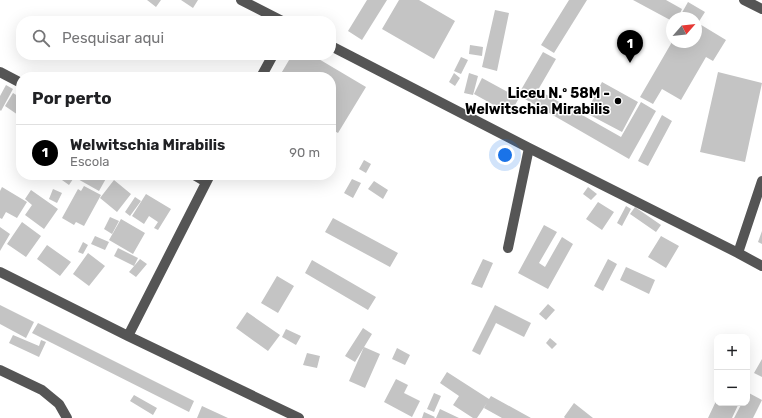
<!DOCTYPE html>
<html lang="pt">
<head>
<meta charset="utf-8">
<style>
  :root { --surface:#fff; --page:#f2f2f2; --text:#202124; --muted:#757577; --line:#e0e0e0; --accent:#000 }
  body { margin:0; font-family:Rubik,sans-serif; background:var(--page); color:var(--text) }
  .controls { position:absolute; right:12px; bottom:12px; display:grid; overflow:hidden; border-radius:8px; box-shadow:0 4px 16px #0002 }
  .controls button { width:36px; height:36px; display:grid; place-items:center; padding:0; border:0; border-bottom:1px solid var(--line); background:var(--surface); color:var(--text); font:20px sans-serif }
  .compass { position:absolute; left:666px; top:12px; width:36px; height:36px; border-radius:50%; background:var(--surface); box-shadow:0 4px 16px #0002; rotate:62deg }
  .you { position:absolute; left:505px; top:155px; width:14px; height:14px; margin:-10px; border:3px solid #fff; border-radius:50%; background:#1a73e8; box-shadow:0 0 0 6px #1a73e833 }
  .badge { display:grid; place-items:center; width:26px; height:26px; border-radius:50%; background:var(--accent); color:#fff; font-size:13px; font-weight:700 }
  .pin { position:absolute; translate:-50% -33px; filter:drop-shadow(0 1px 2px #0008) }
  .pin::after { content:''; position:absolute; top:21px; width:14px; height:12px; background:inherit; clip-path:polygon(0 0,100% 0,50% 100%) }
  .list { margin:0; padding:0; list-style:none }
  h2 { display:flex; justify-content:space-between; align-items:center; height:52px; margin:0; padding:0 16px; font-size:17px }
  h2 small { font-size:13px; font-weight:400; color:var(--muted) }
  .list li { display:grid; grid-template-columns:26px 1fr auto; gap:12px; align-items:center; box-sizing:border-box; height:56px; padding:0 16px; border-top:1px solid var(--line) }
  .list b { display:block; font-size:15px; white-space:nowrap }
  .list p { margin:0; font-size:13px; white-space:nowrap; color:var(--muted) }
  .list em { font-size:13px; font-style:normal; color:var(--muted) }
  .icon { flex:none; width:22px; height:22px; fill:none; stroke:currentColor; stroke-width:2; stroke-linecap:round; stroke-linejoin:round }
  .map { position:relative; flex:none; width:762px; height:418px; overflow:hidden }
  .search { position:absolute; background:var(--surface); box-shadow:0 4px 16px #0002; left:16px; top:16px; width:320px; height:44px; display:flex; align-items:center; gap:10px; box-sizing:border-box; padding:0 14px; border-radius:16px; color:var(--muted); font-size:15px }
  .panel { position:absolute; background:var(--surface); box-shadow:0 4px 16px #0002; left:16px; top:72px; width:320px; height:108px; border-radius:16px }
  .map>svg:first-child { display:block }
  .building { fill:#c4c4c4 }
  .lines { fill:none; stroke-linecap:round; stroke-linejoin:round }
  .minor { stroke:#555; stroke-width:10 }
  .poi-dot { fill:#000; stroke:#fff; stroke-width:1.5 }
  .labels { text-anchor:middle; dominant-baseline:central; stroke-width:3; stroke-linejoin:round; paint-order:stroke }
  .poi-label { font-size:14px; font-weight:bold; fill:#000; stroke:#fff; text-anchor:end }
</style>
</head>
<body>
<div class="map">
<svg width="762" height="418" viewBox="0 0 762 418">
  <rect width="100%" height="100%" fill="#fff"/>
  <path class="building" d="M147,0H161L156,7Z
    M181,0H198L193,8Z
    M367,0H387L362,40L348,31Z
    M399,0H419L455,21L434,59L382,29Z
    M569,0H587L554,53L541,45Z
    M633,0H666L682,9L678,18H672V21Z
    M688,2L705,12L698,23L726,40L713,61L706,57L681,100L662,89L653,104L640,97L672,42H696V18H679Z
    M495,10L509,13L497,71L482,67Z
    M470,45L483,47L482,56L469,54Z
    M543,52L556,59L538,90L621,137L641,102L656,111L629,159L518,95Z
    M292,55H312L366,87L338,133L331,129V77H279Z
    M461,57L468,60L461,74L454,71Z
    M718,72L762,83L745,162L700,152Z
    M454,73L460,78L455,86L449,82Z
    M469,73L478,76L473,95L464,93Z
    M482,78L519,98L510,114L474,94Z
    M602,82L638,102L622,132L586,113Z
    M6,85L13,89L1,111L0,110V96Z
    M13,93L21,98V117L5,106Z
    M662,115L672,121L648,166L638,161Z
    M364,160L371,164L366,173L359,169Z
    M55,175H74L75,176L69,185Z
    M77,175H92L96,177L98,175H108L99,191L76,178Z
    M352,179L361,183L353,198L344,193Z
    M114,180L131,194L117,212L100,198Z
    M374,181L388,190L383,199L368,189Z
    M84,186L101,195L84,226L76,222L74,225L62,218L78,189L81,191Z
    M2,187L27,202L17,218L6,212L2,219L0,218V191Z
    M588,187L597,194L591,200L583,194Z
    M53,189L62,193L57,203L49,199Z
    M31,190L58,209L44,229L25,215L32,205L25,199Z
    M146,194L171,209L158,230L154,228L158,222L149,216L144,224L132,216Z
    M135,197L141,201L130,216L125,212Z
    M598,202L614,212L602,230L586,219Z
    M626,206L631,209L622,226L617,223Z
    M635,207L661,225L656,232L630,214Z
    M110,217L119,221L112,234L104,229Z
    M333,218L398,253L390,267L325,232Z
    M121,219L145,233L133,254L109,240Z
    M22,222L41,236L26,257L7,244Z
    M544,225L557,232L539,263L545,267L562,237L573,244L548,289L518,273Z
    M0,227L10,234L0,251Z
    M762,231V244L758,242Z
    M95,236L109,242L105,250L91,244Z
    M661,236L679,246L666,268L648,257Z
    M83,242L88,245L83,254L78,252Z
    M47,245L71,262L60,276L37,259Z
    M118,248L138,258L134,266L114,256Z
    M88,253L105,266L89,286L73,274Z
    M140,259L147,264L136,277L129,272Z
    M483,259L493,263L482,288L471,284Z
    M608,259L617,264L603,291L594,286Z
    M312,260L376,297L368,310L305,273Z
    M626,267L655,280L649,294L620,280Z
    M277,276L294,286L278,313L261,303Z
    M548,304L555,310L546,320L539,314Z
    M0,305L34,322L26,338L0,324Z
    M495,305L531,323L524,337L496,323L480,355L472,351Z
    M247,312L280,335L268,351L236,328Z
    M38,323L194,401L189,412L32,333Z
    M363,328L372,334L355,362L345,356Z
    M286,329L301,336L296,345L282,337Z
    M13,335L39,346L41,340L46,342L39,357L9,343Z
    M550,338L557,344L552,349L546,343Z
    M364,347L380,354L365,388L349,381Z
    M397,348L410,355L405,365L392,359Z
    M307,353L320,356L317,368L303,365Z
    M762,359V377L754,373Z
    M447,372L489,399L491,396L531,418H502L484,408L487,403L477,418H473L453,405L459,396L440,383Z
    M396,379L408,385L404,393L420,401L412,417L384,402Z
    M747,392L762,400L753,418H734L742,403H747Z
    M434,393L441,396L434,412L427,409Z
    M134,395L157,408L153,415L130,401Z
    M717,399V403H739L732,418H708Z
    M574,403L593,418H565L564,417Z
    M202,406L228,418H197Z
    M440,409L459,418H436Z
    M424,412L435,417L434,418H422Z"/>
  <g class="lines">
    <path class="minor" d="M241,0L282,21
      M744,0L762,9
      M331,46L529,148L738,253L762,266
      M0,72L21,83
      M261,77L273,55
      M194,175L206,182
      M508,248L529,148
      M738,253L762,181
      M0,272L128,336L299,418
      M128,336L210,175
      M0,370L42,390L59,404L67,418"/>
  </g>
  <circle class="poi-dot" cx="618" cy="101" r="4"/>
  <g class="labels">
    <g class="poi-label">
      <text x="610" y="93">Liceu N.º 58M -<tspan x="610" dy="16">Welwitschia Mirabilis</tspan></text>
    </g>
  </g>
</svg>
<div class="controls">
<button>+</button>
<button>−</button>
</div>
<svg class="compass" viewBox="-18 -18 36 36"><path d="M0-13l5 13h-10z" fill="#e53935"/><path d="M0 13l5-13h-10z" fill="#757577"/></svg>
<div class="you"></div>
<div class="pin badge" style="left:630px;top:63px">1</div>
<div class="search"><svg class="icon" aria-label="search" viewBox="0 0 24 24"><circle cx="10" cy="10" r="6"/><path d="M15 15l6 6"/></svg>Pesquisar aqui</div>
<section class="panel">
<h2>Por perto<small></small></h2>
<ul class="list">
<li><span class="badge">1</span><div><b>Welwitschia Mirabilis</b><p>Escola</p></div><em>90 m</em></li>
</ul>
</section>
</div>
</body>
</html>
